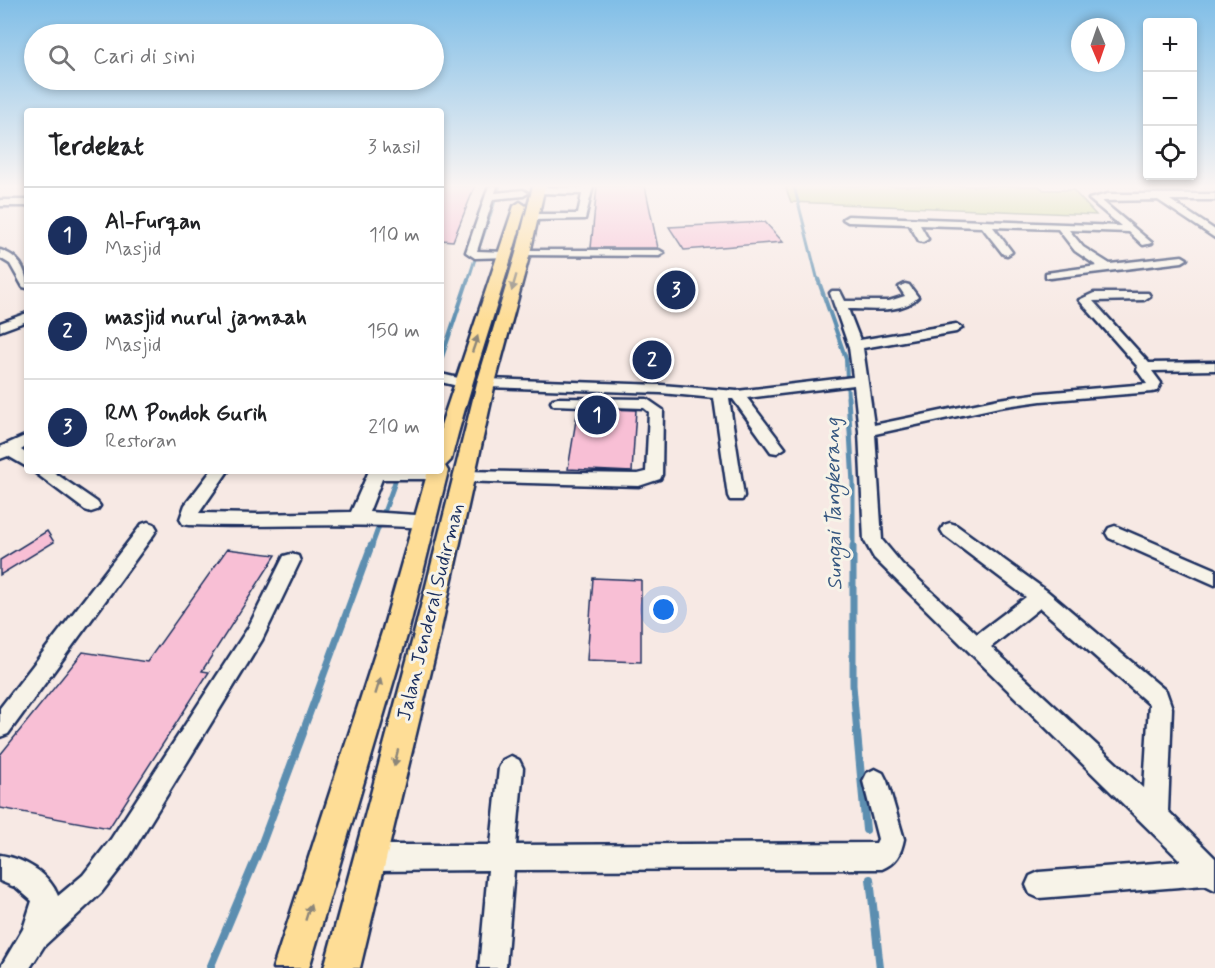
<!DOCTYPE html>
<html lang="id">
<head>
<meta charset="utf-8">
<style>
  :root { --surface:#fff; --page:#f2f2f2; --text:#202124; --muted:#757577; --line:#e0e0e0; --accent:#1b2f5e }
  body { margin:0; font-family:Mynerve,sans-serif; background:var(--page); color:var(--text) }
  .controls { position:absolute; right:18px; top:18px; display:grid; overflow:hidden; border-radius:6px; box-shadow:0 3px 9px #0003 }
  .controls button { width:54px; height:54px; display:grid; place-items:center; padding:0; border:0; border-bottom:2px solid var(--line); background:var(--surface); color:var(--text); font:30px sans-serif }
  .compass { position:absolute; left:1071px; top:18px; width:54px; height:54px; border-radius:50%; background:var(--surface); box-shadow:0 3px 9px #0003; rotate:178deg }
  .you { position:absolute; left:664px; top:610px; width:21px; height:21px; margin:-15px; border:4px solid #fff; border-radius:50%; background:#1a73e8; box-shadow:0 0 0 9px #1a73e833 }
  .badge { display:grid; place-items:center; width:39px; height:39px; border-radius:50%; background:var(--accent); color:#fff; font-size:20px; font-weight:700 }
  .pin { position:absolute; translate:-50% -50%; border:3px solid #fff; box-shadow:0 2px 6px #0006 }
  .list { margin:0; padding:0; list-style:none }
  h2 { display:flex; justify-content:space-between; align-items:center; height:78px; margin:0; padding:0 24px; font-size:26px }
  h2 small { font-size:20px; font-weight:400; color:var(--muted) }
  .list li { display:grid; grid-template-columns:39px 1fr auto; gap:18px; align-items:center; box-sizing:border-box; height:96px; padding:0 24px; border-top:2px solid var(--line) }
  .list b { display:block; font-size:22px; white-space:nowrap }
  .list p { margin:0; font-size:20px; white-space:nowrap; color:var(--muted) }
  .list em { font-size:20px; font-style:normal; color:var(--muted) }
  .icon { flex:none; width:33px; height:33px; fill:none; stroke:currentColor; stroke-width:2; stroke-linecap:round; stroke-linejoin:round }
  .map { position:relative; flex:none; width:1215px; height:968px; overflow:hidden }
  .search { position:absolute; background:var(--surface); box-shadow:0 3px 9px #0003; left:24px; top:24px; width:420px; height:66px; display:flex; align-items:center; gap:15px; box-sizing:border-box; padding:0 21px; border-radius:33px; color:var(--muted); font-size:22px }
  .panel { position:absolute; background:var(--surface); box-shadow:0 3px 9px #0003; left:24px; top:108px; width:420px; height:366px; border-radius:6px }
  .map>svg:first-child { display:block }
  .green { fill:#c5d88d; stroke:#708476; stroke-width:1.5 }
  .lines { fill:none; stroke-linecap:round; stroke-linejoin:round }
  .stream-far4 { stroke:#5b8eb0; stroke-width:3 }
  .stream-far3 { stroke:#5b8eb0; stroke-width:4 }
  .stream-far2 { stroke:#5b8eb0; stroke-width:5 }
  .stream-far1 { stroke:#5b8eb0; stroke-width:7 }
  .stream { stroke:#5b8eb0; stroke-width:8 }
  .building { fill:#f8bfd5; stroke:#1b2f5e; stroke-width:1.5 }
  .minor-casing { stroke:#1b2f5e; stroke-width:5 }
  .major-casing { stroke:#1b2f5e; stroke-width:5 }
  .minor { fill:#f7f3e8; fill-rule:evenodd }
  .major { fill:#fedd96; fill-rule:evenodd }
  .oneway { fill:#8c867a }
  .labels { text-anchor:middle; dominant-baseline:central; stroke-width:6; stroke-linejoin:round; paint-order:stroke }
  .street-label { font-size:20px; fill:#1b2f5e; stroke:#f7f3e8 }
  .water-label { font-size:21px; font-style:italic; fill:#365780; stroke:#f7f3e8 }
</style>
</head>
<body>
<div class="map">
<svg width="1215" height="968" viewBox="0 0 1215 968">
  <rect width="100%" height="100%" fill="#f7e9e4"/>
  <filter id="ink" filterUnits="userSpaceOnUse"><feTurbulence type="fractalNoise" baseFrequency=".0167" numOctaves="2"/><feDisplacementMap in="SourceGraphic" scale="12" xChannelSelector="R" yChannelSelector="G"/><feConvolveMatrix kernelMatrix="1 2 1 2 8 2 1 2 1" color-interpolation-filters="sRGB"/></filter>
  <g filter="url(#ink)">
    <path class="green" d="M785,186H1039L1044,190H1073L1096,215L791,202Z"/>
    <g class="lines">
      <path class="stream-far4" d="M794,186L818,281
        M478,251L500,186
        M468,281L475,259"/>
      <path class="stream-far3" d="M818,279L846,359L848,399
        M441,360L468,279"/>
      <path class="stream-far2" d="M848,397L853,484V548
        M371,548L399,471"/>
      <path class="stream-far1" d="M853,546V685L857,734
        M302,734L371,546"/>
      <path class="stream" d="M857,733L866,830
        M870,879L880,968
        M210,968L259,851L303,733"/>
    </g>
    <path class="building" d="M441,186H475L453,241L441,240Z
      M597,186H645L658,248H591Z
      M765,222L783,242L684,250L669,227Z
      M578,408L636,410L632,472L568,469Z
      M47,531L54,542L0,575V560Z
      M227,549L276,555L202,671L209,672L109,828L0,808V755L83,652L147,662Z
      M593,578L641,580V662L587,660Z"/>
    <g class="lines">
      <g class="minor-casing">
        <path id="minor" d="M489,186H497L495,193L523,190L528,193L523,196L493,199L477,251L506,252L510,253V257L475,258L466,252Z
          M584,186H593L585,219L531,220L526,217L531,214H578L582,194L538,193L533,190L538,187L583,188Z
          M1108,194H1215V200H1170L1215,230V238L1158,200L1102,201L1152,243L1143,245L1129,232L1069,230L1083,247L1110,264L1182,256L1187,259L1182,262L1050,278L1046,277V273L1097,266L1075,251L1058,229L993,227L1012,252L1007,255L1003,254L982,227L920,225L928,239L923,242L919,241L909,224L848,222L843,219L848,216L1121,226L1089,199Z
          M0,200H27V206H0Z
          M0,250C19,256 27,270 27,288L23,287L10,264L0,258Z
          M523,250H659L664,253L659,256L519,255V251Z
          M905,284L909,285L918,297C903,314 869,309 848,309L860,340L956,324L962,328L956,332L863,348L874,425L999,399L1041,393L1147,384L1137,370L1138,367L1079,300L1094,293H1148L1150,296L1144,300L1093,301L1149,363L1215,362V370L1152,371L1161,383L1157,391L1152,392L1041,401L999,407L875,434L882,540L902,564L977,634L1026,597L944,535L941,530L944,525L950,523L956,525L1047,591L1166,691L1172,708L1168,811L1215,858V890L1205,885L1039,898L1030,894L1026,885L1030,876L1039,872L1181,861L874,558L864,540L859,431L854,385L747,398L785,448L777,453L771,452L733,399H729L744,496L742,500H730L728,496L714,398L661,393L486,387L479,383L486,379L661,385L737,391L853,377L849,347L830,293L832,291H840L845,301H889L905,296L899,287ZM1040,608L1149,704L1144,789L991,647Z
          M27,313V321L0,331V323Z
          M441,374L467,380L469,383L462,387L441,382Z
          M558,398L647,399L663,410L662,475L660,479L639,486L457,481L455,477L457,473L463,471L638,474L646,472L649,412L644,408L553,405L551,402L553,399Z
          M27,435V446L21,450L27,454V467L8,456L0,459V447Z
          M441,468L446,473L444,477L438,479H382L369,512L431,516L434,521L431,526L425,528C347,522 268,528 189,525L183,524L180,519L185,505L211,471H228L199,513L258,514L351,512L369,471H441Z
          M33,471H52L97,502L100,506L97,510L91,512L85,510Z
          M148,522L154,524L157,529L154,534L8,734L0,737V708L142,524Z
          M1115,526L1215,569V585L1109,538L1106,533L1109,528Z
          M291,554L298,556L300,561L262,640L129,857L101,893L44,946L30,968H0L23,929L32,901L17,888L0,881V855C25,859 49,873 58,896L83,875L111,839L248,628L284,556Z
          M511,756L519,760L523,768L516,845L876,843L878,839L863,781L867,773L875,769L883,773L887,781L904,839C901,854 896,863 882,869L514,870L506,966L505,968H479L488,870L371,871L362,867L358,858L362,849L371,845H491L499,768L503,760Z"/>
      </g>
      <g class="major-casing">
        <path id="major" d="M533,186H545L530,253L495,383L439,638L360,968H324L413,638L477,383L516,253Z
          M520,202L526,206C503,291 473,374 451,460L445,466L448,471L409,629L309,968H273L383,629L428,471H441V425L514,206Z"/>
      </g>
      <use href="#minor" class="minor"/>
      <use href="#major" class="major"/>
    </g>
    <defs><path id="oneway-solid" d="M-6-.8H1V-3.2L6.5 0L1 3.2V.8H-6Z" transform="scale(1.5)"/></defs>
    <g class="oneway">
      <use href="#oneway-solid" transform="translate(514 283) rotate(106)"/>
      <use href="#oneway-solid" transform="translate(475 344) rotate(-71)"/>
      <use href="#oneway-solid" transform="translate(378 686) rotate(-73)"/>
      <use href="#oneway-solid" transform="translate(396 758) rotate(104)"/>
      <use href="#oneway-solid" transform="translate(308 912) rotate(-73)"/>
    </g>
  </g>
  <linearGradient id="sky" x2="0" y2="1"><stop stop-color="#80bee7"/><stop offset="0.58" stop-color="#fbf5f3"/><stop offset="1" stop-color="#fbf5f3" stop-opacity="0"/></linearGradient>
  <rect width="1215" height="321" fill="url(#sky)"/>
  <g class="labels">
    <g class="street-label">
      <text transform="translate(431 612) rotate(-76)">Jalan Jenderal Sudirman</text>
    </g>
    <g class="water-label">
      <text transform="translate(834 504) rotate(-91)">Sungai Tangkerang</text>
    </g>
  </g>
</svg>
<div class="controls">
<button>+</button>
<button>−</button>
<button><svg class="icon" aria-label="locate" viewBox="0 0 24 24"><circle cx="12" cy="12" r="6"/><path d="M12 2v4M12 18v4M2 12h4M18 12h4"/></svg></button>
</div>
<svg class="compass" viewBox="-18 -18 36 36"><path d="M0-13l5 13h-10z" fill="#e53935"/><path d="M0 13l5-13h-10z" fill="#757577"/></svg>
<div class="you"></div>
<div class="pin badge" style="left:597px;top:415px">1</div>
<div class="pin badge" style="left:652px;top:360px">2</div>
<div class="pin badge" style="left:676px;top:290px">3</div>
<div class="search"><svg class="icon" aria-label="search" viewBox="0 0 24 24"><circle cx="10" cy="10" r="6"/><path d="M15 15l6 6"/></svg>Cari di sini</div>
<section class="panel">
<h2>Terdekat<small>3 hasil</small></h2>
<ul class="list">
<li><span class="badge">1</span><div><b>Al-Furqan</b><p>Masjid</p></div><em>110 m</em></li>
<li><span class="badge">2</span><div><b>masjid nurul jamaah</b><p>Masjid</p></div><em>150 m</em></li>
<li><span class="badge">3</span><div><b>RM Pondok Gurih</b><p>Restoran</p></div><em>210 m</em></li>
</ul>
</section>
</div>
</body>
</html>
